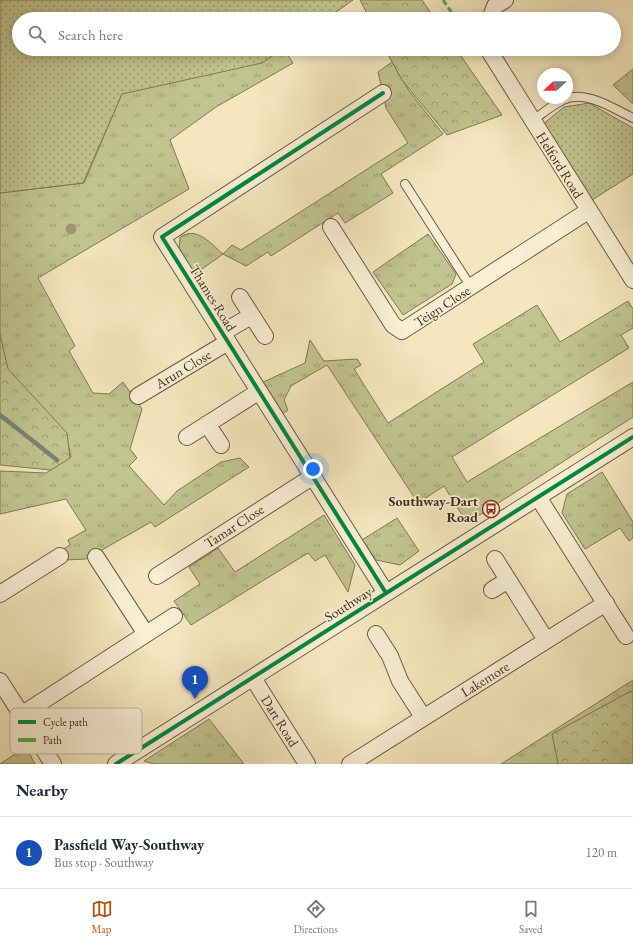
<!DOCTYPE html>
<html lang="en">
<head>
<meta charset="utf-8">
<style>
  :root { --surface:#fff; --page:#f2f2f3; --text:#1f2937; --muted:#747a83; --line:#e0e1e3; --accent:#b45309 }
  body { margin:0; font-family:"EB Garamond",serif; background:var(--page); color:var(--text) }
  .compass { position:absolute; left:537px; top:68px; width:36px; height:36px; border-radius:50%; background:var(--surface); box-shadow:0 2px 10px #0003; rotate:248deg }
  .you { position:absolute; left:313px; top:469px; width:14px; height:14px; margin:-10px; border:3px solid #fff; border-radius:50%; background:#1a73e8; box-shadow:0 0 0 6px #1a73e833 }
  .badge { display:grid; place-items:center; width:26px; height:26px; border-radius:50%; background:var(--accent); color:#fff; font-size:13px; font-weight:700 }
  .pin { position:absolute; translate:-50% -33px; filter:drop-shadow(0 1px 2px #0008) }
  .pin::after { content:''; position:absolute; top:21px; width:14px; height:12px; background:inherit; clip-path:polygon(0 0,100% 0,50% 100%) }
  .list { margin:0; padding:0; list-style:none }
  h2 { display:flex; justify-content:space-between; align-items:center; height:52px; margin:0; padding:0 16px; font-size:17px }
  h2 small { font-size:13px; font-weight:400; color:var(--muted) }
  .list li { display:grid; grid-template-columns:26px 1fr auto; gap:12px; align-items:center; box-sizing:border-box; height:72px; padding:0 16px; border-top:1px solid var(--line) }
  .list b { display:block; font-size:15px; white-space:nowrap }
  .list p { margin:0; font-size:13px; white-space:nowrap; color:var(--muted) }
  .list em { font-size:13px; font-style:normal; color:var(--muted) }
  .icon { flex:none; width:22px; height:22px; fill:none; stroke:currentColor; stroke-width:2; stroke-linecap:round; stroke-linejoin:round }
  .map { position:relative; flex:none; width:633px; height:764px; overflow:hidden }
  .search { position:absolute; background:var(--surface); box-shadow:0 2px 10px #0003; left:12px; right:12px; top:12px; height:44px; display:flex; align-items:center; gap:10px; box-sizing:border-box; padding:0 14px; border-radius:22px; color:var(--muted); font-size:15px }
  .sheet { height:124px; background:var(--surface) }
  nav { display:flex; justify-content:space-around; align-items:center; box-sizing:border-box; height:56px; border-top:1px solid var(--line); background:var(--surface); font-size:11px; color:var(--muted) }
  nav a { display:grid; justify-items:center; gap:2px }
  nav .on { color:var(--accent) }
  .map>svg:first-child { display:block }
  .grass { fill:url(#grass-tufts); stroke:#827854 }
  .forest { fill:url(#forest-crowns); stroke:#827854 }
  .park { fill:url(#park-dots); stroke:#827854 }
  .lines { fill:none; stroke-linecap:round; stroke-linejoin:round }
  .stream { stroke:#788475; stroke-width:4.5 }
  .service-casing { stroke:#6e5a42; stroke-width:10 }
  .minor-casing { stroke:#6e5a42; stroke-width:18 }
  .service { stroke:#f8efd5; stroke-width:8 }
  .minor { stroke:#f8efd5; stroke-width:16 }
  .quiet { stroke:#56ab42; stroke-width:3; stroke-dasharray:6 3; stroke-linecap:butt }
  .cycleway-casing { stroke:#f8efd5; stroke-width:6 }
  .cycleway { stroke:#00873e; stroke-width:4 }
  .tree { fill:#a49474 }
  .labels { text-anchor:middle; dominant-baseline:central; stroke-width:3.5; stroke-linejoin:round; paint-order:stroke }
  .street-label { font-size:14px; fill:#422b19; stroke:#f8efd5 }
  .poi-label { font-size:14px; font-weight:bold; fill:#422b19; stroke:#f8efd5; text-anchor:end }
  .key { fill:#f8efd5; stroke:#c1b49d; stroke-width:1 }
  .key-label { font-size:11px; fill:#422b19 }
</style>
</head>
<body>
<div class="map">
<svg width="633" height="764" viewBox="0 0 633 764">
  <defs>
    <pattern id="grass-tufts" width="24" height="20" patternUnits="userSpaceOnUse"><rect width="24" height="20" fill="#c1c48e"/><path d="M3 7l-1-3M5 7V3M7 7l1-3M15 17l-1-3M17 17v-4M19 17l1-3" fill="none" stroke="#9e9f73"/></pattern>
    <pattern id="forest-crowns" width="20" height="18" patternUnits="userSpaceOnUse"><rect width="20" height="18" fill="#c1c48e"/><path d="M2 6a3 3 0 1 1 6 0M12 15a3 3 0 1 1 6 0" fill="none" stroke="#9e9f73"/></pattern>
    <pattern id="park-dots" width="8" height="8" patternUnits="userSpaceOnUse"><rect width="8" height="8" fill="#c1c48e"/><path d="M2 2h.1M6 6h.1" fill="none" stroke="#9e9f73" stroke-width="1.8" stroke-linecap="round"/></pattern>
  </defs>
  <rect width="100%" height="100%" fill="#f4e7bf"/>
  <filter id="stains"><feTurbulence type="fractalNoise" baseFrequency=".005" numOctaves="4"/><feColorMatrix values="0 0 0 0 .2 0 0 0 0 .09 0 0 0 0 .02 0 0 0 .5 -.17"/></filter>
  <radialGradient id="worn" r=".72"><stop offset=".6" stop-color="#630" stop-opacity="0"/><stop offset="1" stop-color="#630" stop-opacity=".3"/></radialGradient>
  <path class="grass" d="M281,49H284L293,63L216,107L170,140L189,189L38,278L75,346L69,351L93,393L109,394L123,382L142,409L130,449L137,458L129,466L164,505L177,491L221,462L240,458L249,467L155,527L151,522L86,559L66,560L60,551L70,545L68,540L86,530L66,499L0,514V471L46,473L71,457L66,434L7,369L0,336V193L84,183L122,93Z
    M392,62L409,91L443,134L381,174L393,193L345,223L338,213L271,256L268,252L246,266L223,254L195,274L179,251L180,237C197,226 210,243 223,254L232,245L241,250L408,143L386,108L378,72Z
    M428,234L456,274L452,284L403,315L373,272Z
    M628,301L633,309V328L621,335L629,348L452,457L467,482L633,382V417L467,523L444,486L418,503L327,365L291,386L284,400L288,410L281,415L261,383L305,363L310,340L324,361L357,359L361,365L354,369L388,423L484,362L473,344L537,305L560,342Z
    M602,472L633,522V538L629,541L620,528L585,549L562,513L567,494Z
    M324,515L355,565L348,592L325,555L315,561L308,553L191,625L174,601L200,584L189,567L218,548L235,572Z
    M397,518L419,551L400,565L376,560L362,540Z
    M633,680V764H501Z
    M209,719L244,764H154L144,761Z
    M26,747L35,764H0Z"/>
  <path class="forest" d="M360,0H422L435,19H370Z
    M385,49H456L502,115L447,135L402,80Z
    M633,69V104L613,85Z
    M0,334L8,369L67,433L70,458L51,470L0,465Z
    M631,691L633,695V764H558L552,734Z"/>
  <path class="park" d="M0,0H353L326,19H19V49H282L262,63L122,94L83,183L0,193Z
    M589,103L633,128V174L592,200L543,124L564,107Z"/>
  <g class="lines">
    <path class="stream" d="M0,415L57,460"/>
    <g class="service-casing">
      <path id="service" d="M532,121C542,114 552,105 563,100C585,89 614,109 633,118
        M405,184L471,287"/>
    </g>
    <g class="minor-casing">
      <path id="minor" d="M490,19L495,6L505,0
        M488,49L633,280
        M383,93L162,237L386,593
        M331,227L393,325L402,331L588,211
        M240,297L265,336
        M222,333L251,316
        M138,396L228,342
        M207,424L221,445
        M187,437L258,392
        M538,497L626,636
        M96,557L146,634
        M495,559L546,640
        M157,576L312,477
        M492,590L508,580
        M0,594L60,556
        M376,634L390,656L400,681L423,717
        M253,678L307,764
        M0,681L53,764
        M21,715L174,616
        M116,764L633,437
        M350,764L606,603"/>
    </g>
    <use href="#service" class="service"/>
    <use href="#minor" class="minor"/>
    <path class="quiet" d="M443,0L456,19"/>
    <g class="cycleway-casing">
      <path id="cycleway" d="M383,93L162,237L386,593
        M116,764L633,437"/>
    </g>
    <use href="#cycleway" class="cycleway"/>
  </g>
  <circle class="tree" cx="71" cy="229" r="5.5"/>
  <defs>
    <g id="bus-ring" transform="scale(0.9)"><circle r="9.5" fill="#f8efd5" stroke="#8f2418" stroke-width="1.5"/><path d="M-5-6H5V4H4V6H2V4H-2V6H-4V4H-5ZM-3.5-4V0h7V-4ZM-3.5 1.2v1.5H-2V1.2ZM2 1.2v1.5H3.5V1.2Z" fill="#8f2418"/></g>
  </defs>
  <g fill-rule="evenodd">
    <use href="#bus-ring" x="491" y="509"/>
  </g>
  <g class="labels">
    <g class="street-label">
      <text transform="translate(560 165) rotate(58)">Helford Road</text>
      <text transform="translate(213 298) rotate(58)">Thames Road</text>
      <text transform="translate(442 306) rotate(-33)">Teign Close</text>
      <text transform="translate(183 369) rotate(-31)">Arun Close</text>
      <text transform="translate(234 526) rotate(-33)">Tamar Close</text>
      <text transform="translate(348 604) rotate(-32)">Southway</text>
      <text transform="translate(485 679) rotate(-32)">Lakemore</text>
      <text transform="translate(280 721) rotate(58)">Dart Road</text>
    </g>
    <g class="poi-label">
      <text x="478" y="501">Southway-Dart<tspan x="478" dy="16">Road</tspan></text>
    </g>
  </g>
  <rect x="10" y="708" width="132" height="46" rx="6" class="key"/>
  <rect x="18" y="720" width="18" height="4" fill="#00873e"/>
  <rect x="18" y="738" width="18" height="4" fill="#56ab42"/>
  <g class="key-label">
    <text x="43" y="726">Cycle path</text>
    <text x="43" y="744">Path</text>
  </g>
  <rect width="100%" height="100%" filter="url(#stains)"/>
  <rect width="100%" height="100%" fill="url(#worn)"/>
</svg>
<svg class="compass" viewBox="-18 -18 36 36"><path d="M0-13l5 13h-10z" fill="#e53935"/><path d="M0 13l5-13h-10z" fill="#747a83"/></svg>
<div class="you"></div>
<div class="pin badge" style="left:195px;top:699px;background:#1a4fb4">1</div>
<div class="search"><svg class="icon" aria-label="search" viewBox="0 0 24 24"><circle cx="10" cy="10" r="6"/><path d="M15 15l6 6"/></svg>Search here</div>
</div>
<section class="sheet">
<h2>Nearby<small></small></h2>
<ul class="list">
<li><span class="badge" style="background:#1a4fb4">1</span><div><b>Passfield Way-Southway</b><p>Bus stop · Southway</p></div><em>120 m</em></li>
</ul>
</section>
<nav>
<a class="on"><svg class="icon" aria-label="map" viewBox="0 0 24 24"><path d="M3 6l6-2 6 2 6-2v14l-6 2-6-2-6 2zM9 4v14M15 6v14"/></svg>Map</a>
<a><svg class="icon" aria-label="directions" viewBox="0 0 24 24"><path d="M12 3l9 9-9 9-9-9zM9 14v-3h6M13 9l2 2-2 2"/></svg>Directions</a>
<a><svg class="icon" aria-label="saved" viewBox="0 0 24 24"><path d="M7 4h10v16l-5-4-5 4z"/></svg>Saved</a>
</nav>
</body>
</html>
